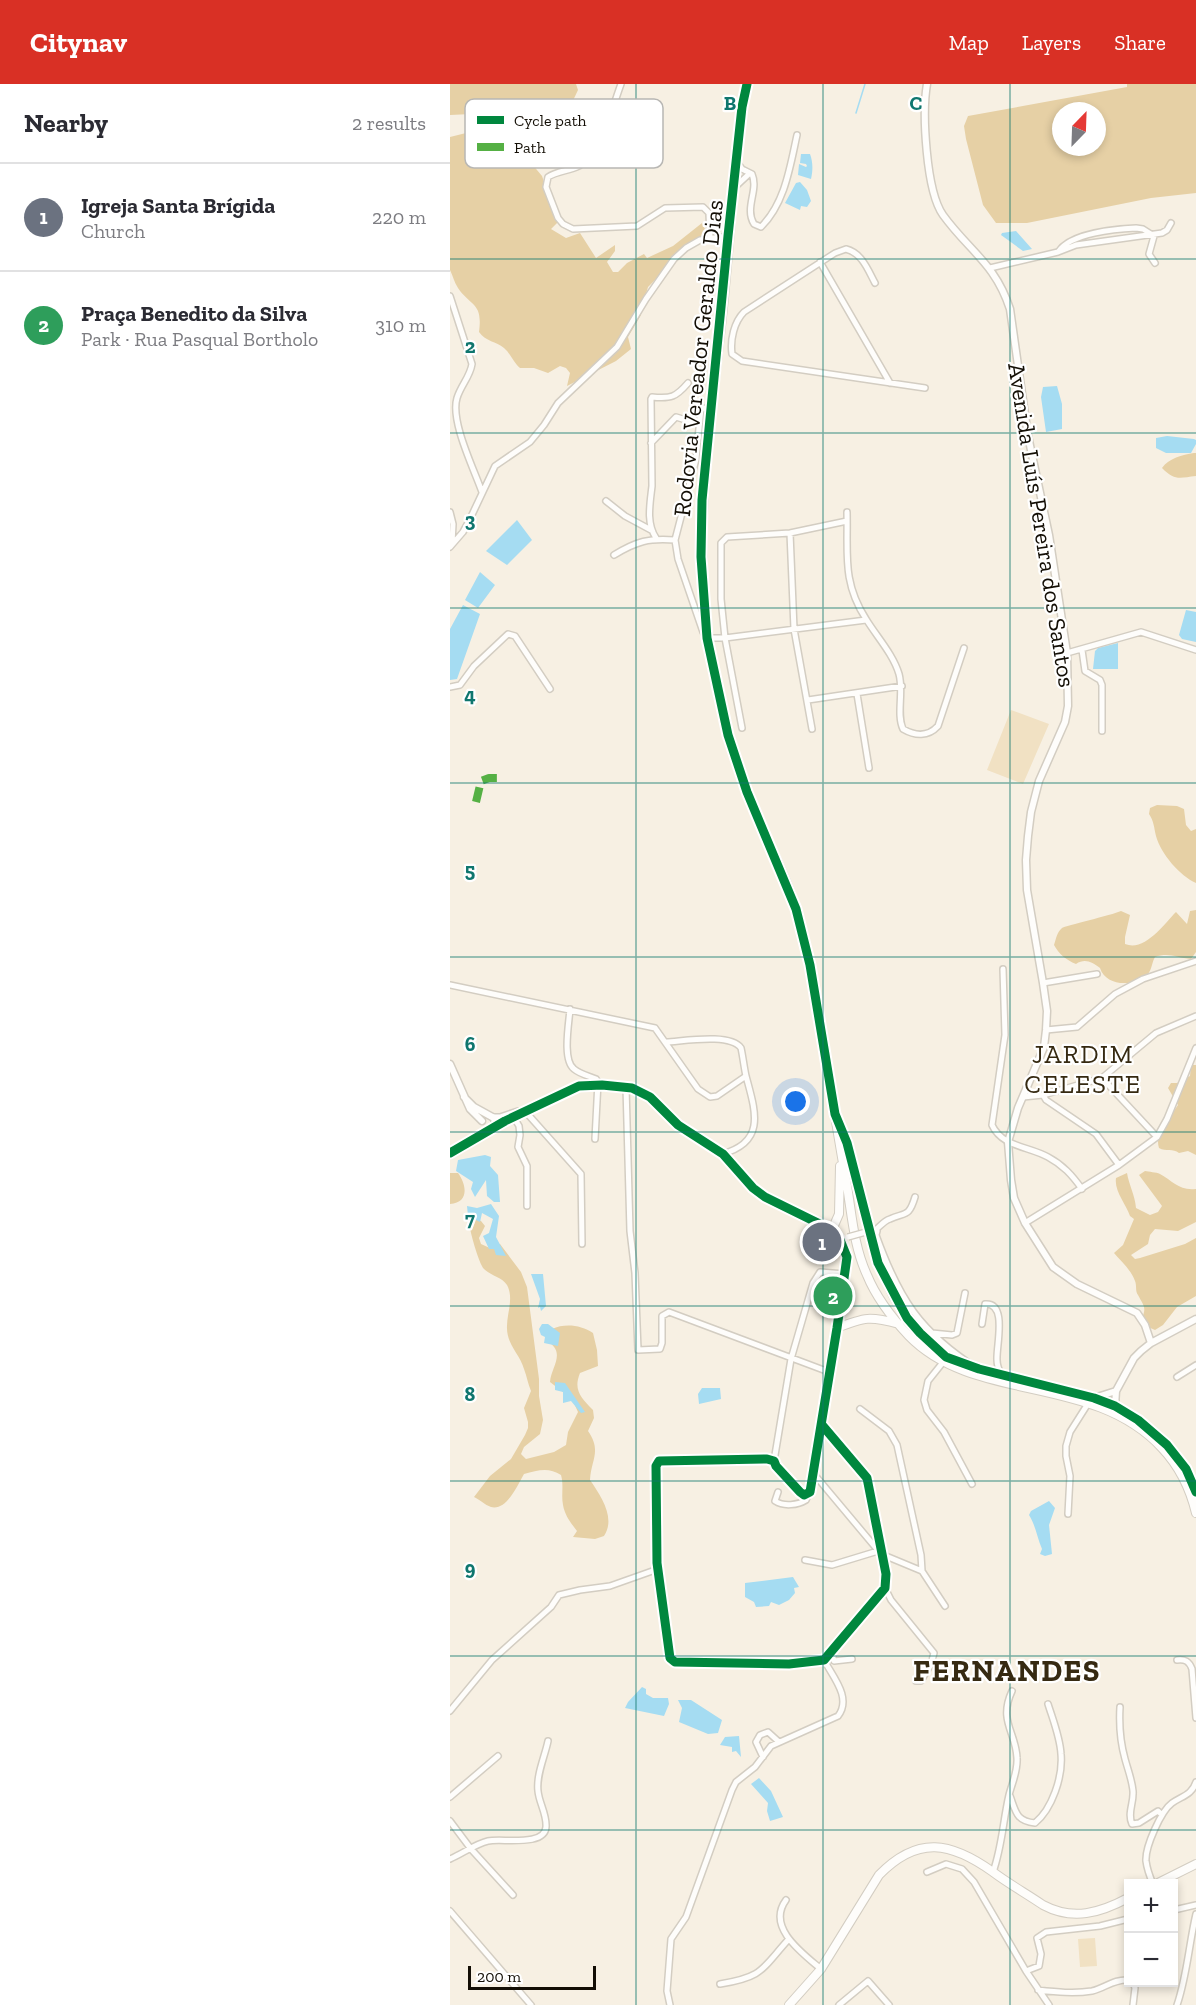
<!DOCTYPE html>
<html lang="en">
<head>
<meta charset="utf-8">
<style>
  :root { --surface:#fff; --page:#f2f2f3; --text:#2b2b33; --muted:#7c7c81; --line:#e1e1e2; --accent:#d93025 }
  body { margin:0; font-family:"Zilla Slab",serif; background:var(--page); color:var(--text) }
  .controls { position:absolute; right:18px; bottom:18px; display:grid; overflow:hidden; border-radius:0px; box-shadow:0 3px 9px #0003 }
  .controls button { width:54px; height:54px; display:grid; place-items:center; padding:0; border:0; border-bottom:2px solid var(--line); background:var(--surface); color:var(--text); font:30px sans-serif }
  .compass { position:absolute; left:602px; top:18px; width:54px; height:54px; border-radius:50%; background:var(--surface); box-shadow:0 3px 9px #0003; rotate:23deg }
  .scale { position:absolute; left:18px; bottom:15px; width:128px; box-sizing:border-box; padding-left:6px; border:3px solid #130e05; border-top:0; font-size:16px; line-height:21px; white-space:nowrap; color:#130e05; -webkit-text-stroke:4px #fff; paint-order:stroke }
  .you { position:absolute; left:346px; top:1018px; width:21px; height:21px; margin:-15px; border:4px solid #fff; border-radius:50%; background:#1a73e8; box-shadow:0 0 0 9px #1a73e833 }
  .badge { display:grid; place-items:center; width:39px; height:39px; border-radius:50%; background:var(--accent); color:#fff; font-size:20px; font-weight:700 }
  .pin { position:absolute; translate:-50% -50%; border:3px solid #fff; box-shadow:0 2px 6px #0006 }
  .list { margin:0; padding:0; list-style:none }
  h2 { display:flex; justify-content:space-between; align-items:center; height:78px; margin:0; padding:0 24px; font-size:26px }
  h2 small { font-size:20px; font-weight:400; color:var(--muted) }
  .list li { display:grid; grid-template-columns:39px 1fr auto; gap:18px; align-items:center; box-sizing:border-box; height:108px; padding:0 24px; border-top:2px solid var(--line) }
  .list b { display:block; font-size:22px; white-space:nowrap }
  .list p { margin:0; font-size:20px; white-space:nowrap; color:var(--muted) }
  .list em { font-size:20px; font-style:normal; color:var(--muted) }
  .map { position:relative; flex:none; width:746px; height:1921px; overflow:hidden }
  header { display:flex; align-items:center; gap:36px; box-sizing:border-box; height:84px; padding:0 30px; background:var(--accent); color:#fff }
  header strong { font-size:28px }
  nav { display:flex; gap:33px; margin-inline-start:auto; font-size:21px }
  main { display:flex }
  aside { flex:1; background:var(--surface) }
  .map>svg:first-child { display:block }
  .green { fill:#f1e1c3 }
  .forest { fill:#e6d0a5; fill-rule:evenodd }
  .water { fill:#a5dcf2 }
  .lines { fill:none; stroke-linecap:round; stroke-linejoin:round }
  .stream { stroke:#a5dcf2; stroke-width:1.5 }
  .minor-casing { stroke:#d3cdc2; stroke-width:8 }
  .tertiary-casing { stroke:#d3cdc2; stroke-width:9 }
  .primary-casing { stroke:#d3cdc2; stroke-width:10 }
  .minor { stroke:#fefdfb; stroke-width:5 }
  .tertiary { stroke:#fefdfb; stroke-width:6 }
  .primary { stroke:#fefdfb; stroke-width:8 }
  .minor-bridge-casing { stroke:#d3cdc2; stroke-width:8; stroke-linecap:butt }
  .minor-bridge { stroke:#fefdfb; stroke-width:5 }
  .quiet { stroke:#55b044; stroke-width:8; stroke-dasharray:15 8; stroke-linecap:butt }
  .cycleway-casing { stroke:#fff; stroke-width:13 }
  .cycleway { stroke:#00873e; stroke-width:9 }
  .grid { fill:none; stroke:#0f766e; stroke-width:1.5; stroke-opacity:0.55 }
  .labels { text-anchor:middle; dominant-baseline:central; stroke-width:4.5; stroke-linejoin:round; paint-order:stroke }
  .street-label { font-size:24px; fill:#130e05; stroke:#fff }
  .neighbourhood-label { font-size:26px; letter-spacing:1.5px; fill:#362a12; stroke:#fff }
  .district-label { font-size:30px; font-weight:bold; letter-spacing:1.5px; fill:#362a12; stroke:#fff }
  .key { fill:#fff; stroke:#b8b7b4; stroke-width:1.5 }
  .key-label { font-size:16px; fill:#130e05 }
  .grid-label { font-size:20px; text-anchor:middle; font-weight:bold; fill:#0f766e; stroke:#fff; stroke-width:4.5; stroke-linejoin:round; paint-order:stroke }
</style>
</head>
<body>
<header>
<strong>Citynav</strong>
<nav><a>Map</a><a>Layers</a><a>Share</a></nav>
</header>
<main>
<aside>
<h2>Nearby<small>2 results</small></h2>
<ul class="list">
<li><span class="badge" style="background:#6b7280">1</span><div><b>Igreja Santa Brígida</b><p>Church</p></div><em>220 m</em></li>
<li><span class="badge" style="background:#2e9e5b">2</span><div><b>Praça Benedito da Silva</b><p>Park · Rua Pasqual Bortholo</p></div><em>310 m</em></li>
</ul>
</aside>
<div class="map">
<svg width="746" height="1921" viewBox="0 0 746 1921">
  <rect width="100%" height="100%" fill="#f7f0e3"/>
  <path class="green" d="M561,626L599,640L573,700L537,686Z
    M374,1190L388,1193L384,1232Z
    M645,1854L647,1882L630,1883L628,1855Z"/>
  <path class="forest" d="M0,0H126L128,6L119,25L113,21L100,26L50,29L47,24L43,29L0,31Z
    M677,0H746V109L701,114L577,139H546L533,121L516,55L514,42L518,32L677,3ZM611,27H647V63H611Z
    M52,44L92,92L108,138L101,145L116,154L130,149L146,174L165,161V167L157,178L163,188H168L177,179L194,170L197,174L223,162L252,139L255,145L250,158L231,170L198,203L192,224L188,227L191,231L178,253L181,265L166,277L117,302L120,289L116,284L110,282L98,289L84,284H70C63,278 61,270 54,264C46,257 36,258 29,248C33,218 21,223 8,204C4,198 3,192 0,186V53L24,47Z
    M744,369H746V392C729,394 725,397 712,384C719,374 732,371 744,369Z
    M707,721L727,722L734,725L736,741L741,747L746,745V799C730,792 711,770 706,752C704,744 704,737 699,730L700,724Z
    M746,826V868L741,875C727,874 719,868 705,873C702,878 702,885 698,890C685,903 656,903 650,884C642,878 635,874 626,880C616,876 609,870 604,861C606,855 607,848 612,844C615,842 662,831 671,827L680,831L675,853V860C695,868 714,840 726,828L737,840L740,827Z
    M741,981H746V1071L738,1067L729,1069C723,1064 716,1068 709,1064C704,1050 720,1033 728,1021L718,1004L721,999H727L740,992Z
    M695,1087C699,1088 706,1088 710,1090C723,1097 729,1107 746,1105V1138L728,1147L705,1145L700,1151L698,1160L681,1171L685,1175L690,1174L735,1160L746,1154V1212L727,1223L713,1241L705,1246L698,1243L692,1234C697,1223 693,1221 688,1211C685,1207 687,1202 685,1197C681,1186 671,1177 664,1169L673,1161L684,1135L680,1132C676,1120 664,1107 666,1094L677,1089C679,1101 685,1111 686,1124L700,1131L708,1128L712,1122L689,1091Z
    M0,1089H8C17,1101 19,1119 0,1120Z
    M25,1135L31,1137L35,1142L29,1154L31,1160L42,1165L44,1159L50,1160L71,1188L77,1203L89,1295V1312L93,1336L90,1350L74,1363L71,1370L76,1375L104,1368L116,1361L118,1348L128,1328L122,1315L100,1298C101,1284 115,1270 100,1259L102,1245C115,1239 131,1241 143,1249L147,1266L148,1282L130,1289C123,1306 131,1314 143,1326L144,1334L138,1347C152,1367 141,1376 140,1396C151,1412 166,1434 154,1452L145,1455L123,1453L127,1447C121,1439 115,1432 113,1421C111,1411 114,1401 111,1391C99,1383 88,1386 74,1390C68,1400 57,1427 41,1423C35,1421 29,1415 24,1413L40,1392L61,1375L75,1351L78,1344V1338L74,1324L81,1307C78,1300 77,1293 74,1285C70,1270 56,1260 57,1242C57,1229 64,1214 57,1201C52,1193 41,1192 34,1185C29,1180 19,1145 19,1137Z"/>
  <path class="water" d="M351,70H360C363,78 363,86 361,95L348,91L349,80L356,83L357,82L356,80L350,79Z
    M350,98L357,106L361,117L357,123L351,122L350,126L335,119L346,99Z
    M566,147L582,165L573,167L551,151L552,149Z
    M607,302L612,320V345L596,348L591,313L593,303Z
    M717,352L744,355L746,356V360L741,369H716L706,364V354Z
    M67,436L82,456L57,481L36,467Z
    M30,488L45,501L28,524L15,516Z
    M13,521L30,530L7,595L0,596V545Z
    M736,526L746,528V558L732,555L729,551Z
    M668,559V585H643L645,567L648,564Z
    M35,1071L41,1073L40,1082L48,1091L50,1118H44L37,1112L36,1096L25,1113L21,1105L23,1098L6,1087L8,1076Z
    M41,1120L49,1132L46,1153L56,1172L46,1171L44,1165H39L33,1152L39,1149L43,1135L32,1129L30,1138L18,1132L17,1122L27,1124Z
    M81,1190H93L96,1222L91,1227L90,1223L88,1224L90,1215Z
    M92,1240H98L110,1249L108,1262L94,1259L95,1253L91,1251L89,1245Z
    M105,1298L115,1299L135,1328L131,1329L121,1317L113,1319V1308L105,1306Z
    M252,1304H270L271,1315L249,1320L248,1310Z
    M599,1417L605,1424L599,1441L602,1470L595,1472L590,1470L592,1465C587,1454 586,1442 579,1431L581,1427Z
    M343,1493L349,1503L344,1504L345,1509L339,1516L329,1521L321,1518L319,1522L306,1523L304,1518L295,1513V1499Z
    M192,1603L196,1605V1610L203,1614H218L219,1620L214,1632L175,1624L178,1618Z
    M228,1616H241L272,1636L268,1649L258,1650L229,1638L232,1624Z
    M289,1652L291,1673L286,1667L282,1668V1663L270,1661L275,1653Z
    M309,1694L321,1707L333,1733L320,1737L317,1727L318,1719L301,1700Z"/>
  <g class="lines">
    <path class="stream" d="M406,29L415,0"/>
    <g class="minor-casing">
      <path id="minor" d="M171,0C162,24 151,69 129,82C119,87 107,87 98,93L96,103L108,134L113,140L123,145L187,142L215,124L253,123L259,129L260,154
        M287,78L292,85L302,90C309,106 294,124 304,140L311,143C335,119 340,83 347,51
        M285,103L299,90
        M609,167C621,149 666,145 686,144L693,145L704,152L699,170L705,179
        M370,178L440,299
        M540,184L608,168L626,161L712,149L717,146L721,139
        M425,199C418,186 412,169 396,165L385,169L294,228C284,238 280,256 282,270L292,277L475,304
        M0,212L22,280C20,293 11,301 7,314C0,337 24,385 32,408
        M262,325L251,324L246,375L225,456L228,475L253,548L257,554H275L416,536
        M201,359L226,333L249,340
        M156,417L175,432L201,446
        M0,428L3,440L2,459
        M397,428C398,470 392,498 416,535C427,553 443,570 449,590C454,608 446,630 453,645C465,652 478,653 488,642L514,564
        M340,449L344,545L362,645
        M206,454C196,439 200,420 202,402L201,315L202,313C221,315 226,313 238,299
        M0,463L13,448L20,435L45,382L80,358L94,341L108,319L167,263L196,215L224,175L236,164L250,156L278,152
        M164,471C187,457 199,454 225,456
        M632,566L635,587L650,596L652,601V647
        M617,569L691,548L746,566
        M0,603L10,601L24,582L58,550L65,552L100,605
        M407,610L419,684
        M358,616L452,602
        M292,644L275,554L271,515V459L277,453L340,449L397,437
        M553,885L555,951L542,1041C552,1063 578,1062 598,1073C613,1081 622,1091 632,1105
        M593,899L647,890
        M0,901L205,944L248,1005L260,1013L267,1012L296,992
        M120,925C119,939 112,976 124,985C130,990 139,992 146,995L148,998L145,1055
        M596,946L627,943L665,910L693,895L746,877
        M216,958C235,957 280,949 291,964C293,973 294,983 296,992C305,1026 317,1058 272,1070
        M652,994L707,1053
        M176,1003L180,1147L185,1189L188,1266L210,1265L212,1259V1232L219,1228L379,1288
        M593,1011L652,994L706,949L746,932
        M573,1013L593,1011L596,1016L646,1050L669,1081
        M74,1026L131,1090L132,1160
        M63,1032L69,1042L70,1051L68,1063L77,1082V1122
        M42,1033H50L68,1027
        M44,1043L86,1021L129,1002L152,1001L182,1004L200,1013L228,1041L273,1070L303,1104L315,1113L382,1146L390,1156L397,1173L387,1244L360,1408L354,1411L350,1408L326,1382L324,1377L317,1375L209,1377L206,1382L207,1479L220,1574L225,1578L339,1580L374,1576L435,1504L436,1490L417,1394L372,1341
        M575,1139L669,1081L707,1053L717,1035L746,964
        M424,1147C429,1144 433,1137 440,1135C456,1128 459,1133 465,1113
        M427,1147L426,1151C449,1215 470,1248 528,1285
        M532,1240L535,1220C558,1218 546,1262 547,1276C547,1281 549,1286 551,1290
        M482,1249L502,1251L507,1249L515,1209
        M494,1277L478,1297L474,1316L477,1326L494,1348L522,1400
        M727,1293L746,1281
        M410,1325L439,1347L447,1361L471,1471L472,1487L495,1522
        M324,1377L341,1275L363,1199L370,1188L395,1190
        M364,1390L431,1470L472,1487
        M328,1408L325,1417C334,1423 348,1421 356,1416L358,1411
        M618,1430L620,1392L616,1372V1362L620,1348L639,1318
        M355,1476L382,1481L428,1467
        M435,1504L441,1516L484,1569L481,1580L471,1597H466
        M381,1568L384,1577L402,1575
        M727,1576C735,1575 739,1577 742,1585L746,1634
        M670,1623C669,1640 670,1657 675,1675C678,1686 682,1696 683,1707C684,1719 677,1729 682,1740L689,1739L708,1727L712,1731
        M0,1627L42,1576L101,1523L109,1511L130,1506L160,1502L208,1485
        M313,1673L306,1658L310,1651L318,1648L329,1658
        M560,1712C566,1728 566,1737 585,1739C602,1725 613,1693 611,1670C610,1653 603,1636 598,1620
        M0,1713L48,1672
        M0,1737L21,1765L63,1811
        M0,1775C12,1770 25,1760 38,1757C51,1754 95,1763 96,1743C97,1730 89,1719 88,1707C86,1691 95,1672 98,1657
        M477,1788L496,1780L512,1785L524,1798L576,1887L599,1921
        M543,1788C552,1763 553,1737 559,1711C562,1699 568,1687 567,1674C566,1648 548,1637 562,1607
        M703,1800C700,1793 697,1785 696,1777C695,1763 711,1727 722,1719C732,1712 742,1711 746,1698
        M336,1816C316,1843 352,1869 371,1885
        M724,1826L746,1821
        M0,1827L81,1921
        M576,1887L589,1882L591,1870L587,1854L596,1848L650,1842L678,1835
        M270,1900C313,1893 311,1886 338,1856
        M588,1906C606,1908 624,1910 642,1907C655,1904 664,1895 678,1896
        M220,1921L217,1907L221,1855L236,1833L282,1706L286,1698L305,1683L321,1662L388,1632C402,1614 383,1593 374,1576
        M389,1921L418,1897L439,1921
        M683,1921L685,1904L683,1898
        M727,1921C737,1892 739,1860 746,1830"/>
    </g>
    <g class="tertiary-casing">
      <path id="tertiary" d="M477,0C472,29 476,107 493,131C519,167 545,179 560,225L578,352L599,451L617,569L618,622L615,638L589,697L581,728L578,752L576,776L577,806L593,899L597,927L596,946L594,963L568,1024L558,1058L561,1096L564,1114L575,1139L603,1183L627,1200L687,1229L695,1241L701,1259
        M0,980L20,1025L32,1037
        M0,1069L40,1047L45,1040L44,1034L24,1023L14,1013
        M644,1314L666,1307
        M665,1322L666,1307L684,1274L691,1267L701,1259L746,1235"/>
    </g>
    <g class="primary-casing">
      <path id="primary" d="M297,0C291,27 289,55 286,82C282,126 278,170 274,214C261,343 237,471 266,600C274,638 284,676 298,712C311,745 329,777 341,810C350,833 355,858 360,882C373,955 384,1029 397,1102C402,1132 404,1163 417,1191C426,1213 443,1235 459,1252C525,1320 643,1289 712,1364C730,1383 740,1404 746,1429
        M389,1040C417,1103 415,1176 457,1234C468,1249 483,1260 496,1273
        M382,1146L389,1130L390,1082
        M387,1244C415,1233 420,1232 449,1240
        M526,1285L582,1298
        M611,1305C667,1318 727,1349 746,1408
        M706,1800L746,1780
        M339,1921L371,1885L429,1791C468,1751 501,1758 543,1788C559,1800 577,1810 593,1821C623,1837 650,1829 678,1814"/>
    </g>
    <use href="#minor" class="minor"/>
    <use href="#tertiary" class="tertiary"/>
    <use href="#primary" class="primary"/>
    <g class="minor-bridge-casing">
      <path id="minor-bridge" d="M398,1153L416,1148"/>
    </g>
    <use href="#minor-bridge" class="minor-bridge"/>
    <path class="quiet" d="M26,718L31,697L39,694H50"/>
    <g class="cycleway-casing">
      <path id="cycleway" d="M297,0L292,23L278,152L252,416L251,473L257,554L278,651L297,708L346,825L360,881L385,1030L397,1059L428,1179L457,1234L470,1249L496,1273L529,1285L644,1314L665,1322L688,1336L717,1361L736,1385L746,1408
        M0,1069L55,1037L129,1002L152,1001L182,1004L200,1013L228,1041L273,1070L303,1104L315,1113L382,1146L390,1156L397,1173L387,1244L360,1408L354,1411L350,1408L326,1382L324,1377L317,1375L209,1377L206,1382L207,1479L220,1574L225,1578L339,1580L374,1576L435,1504L436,1490L417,1394L372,1341"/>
    </g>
    <use href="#cycleway" class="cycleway"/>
  </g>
  <path class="grid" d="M186,0V1921M373,0V1921M560,0V1921M0,175H746M0,349H746M0,524H746M0,699H746M0,873H746M0,1048H746M0,1222H746M0,1397H746M0,1572H746M0,1746H746"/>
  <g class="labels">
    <g class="street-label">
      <text transform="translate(248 274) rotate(-84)">Rodovia Vereador Geraldo Dias</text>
      <text transform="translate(592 441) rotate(81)">Avenida Luís Pereira dos Santos</text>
    </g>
    <g class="neighbourhood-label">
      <text x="633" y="970">JARDIM<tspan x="633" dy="30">CELESTE</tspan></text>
    </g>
    <g class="district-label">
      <text x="557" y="1587">FERNANDES</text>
    </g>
  </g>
  <rect x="15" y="15" width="198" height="69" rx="9" class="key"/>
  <rect x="27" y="32" width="27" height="8" fill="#00873e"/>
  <rect x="27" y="59" width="27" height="8" fill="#55b044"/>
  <g class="key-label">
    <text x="64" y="42">Cycle path</text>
    <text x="64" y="69">Path</text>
  </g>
  <g class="grid-label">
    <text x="280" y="26">B</text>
    <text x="466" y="26">C</text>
    <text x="20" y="269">2</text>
    <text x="20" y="443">3</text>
    <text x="20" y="618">4</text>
    <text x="20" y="793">5</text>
    <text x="20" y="967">6</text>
    <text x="20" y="1142">7</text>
    <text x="20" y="1317">8</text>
    <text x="20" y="1491">9</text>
  </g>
</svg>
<div class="controls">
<button>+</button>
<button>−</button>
</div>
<svg class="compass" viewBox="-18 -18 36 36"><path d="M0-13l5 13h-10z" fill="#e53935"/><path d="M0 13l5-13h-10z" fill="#7c7c81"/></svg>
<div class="scale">200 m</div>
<div class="you"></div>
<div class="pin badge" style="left:372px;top:1158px;background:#6b7280">1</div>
<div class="pin badge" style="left:383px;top:1212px;background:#2e9e5b">2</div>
</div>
</main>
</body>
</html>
